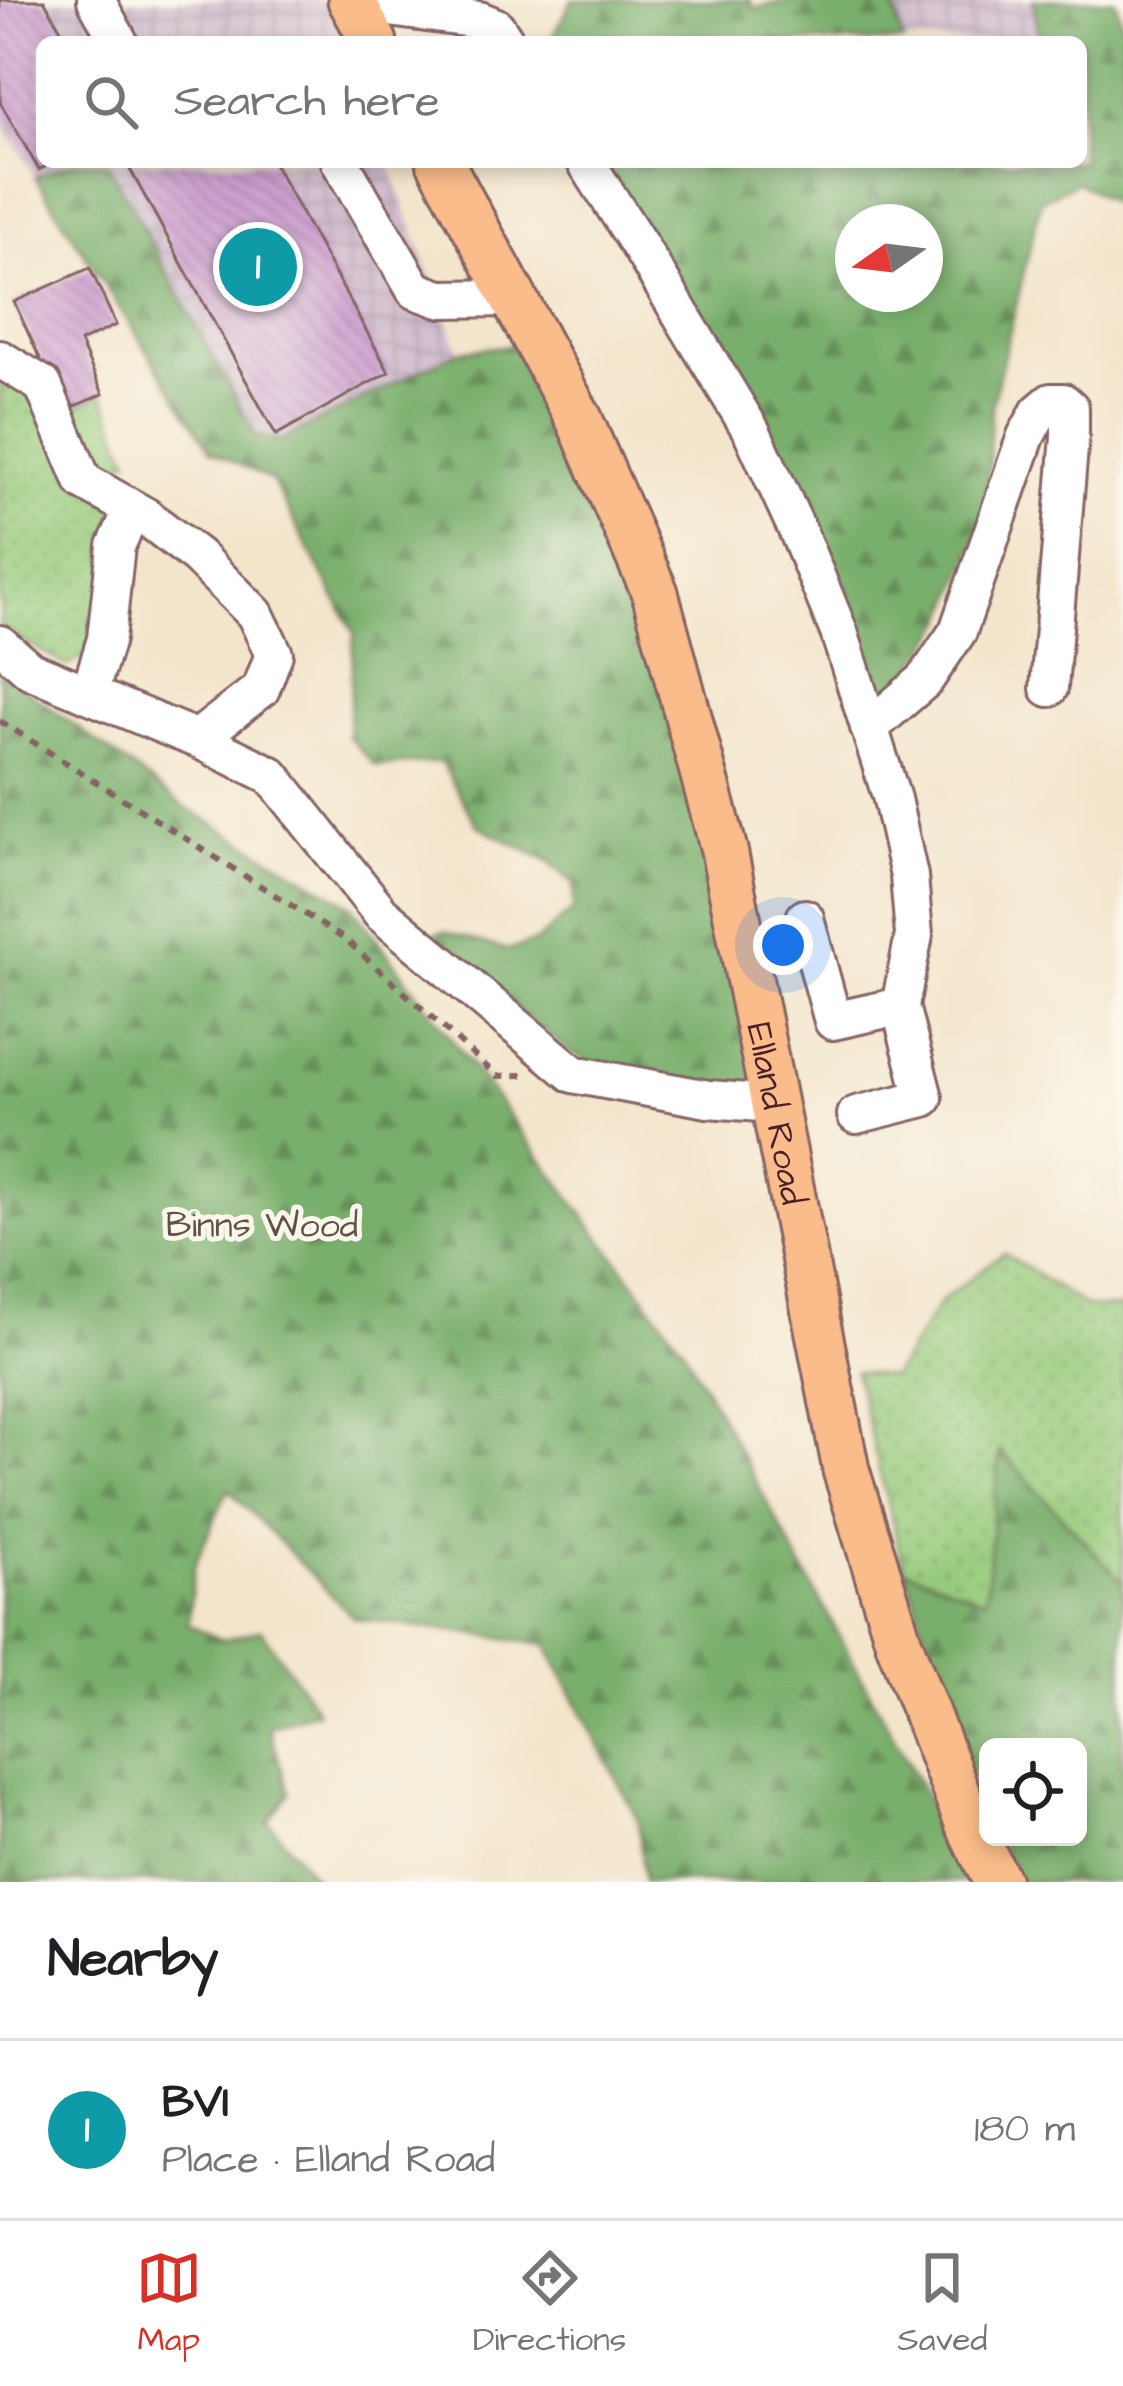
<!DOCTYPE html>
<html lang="en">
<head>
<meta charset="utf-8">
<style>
  :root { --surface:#fff; --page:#f6f6f6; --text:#202124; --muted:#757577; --line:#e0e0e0; --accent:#d93025 }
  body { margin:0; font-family:"Architects Daughter",sans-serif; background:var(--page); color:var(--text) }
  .controls { position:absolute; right:36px; bottom:36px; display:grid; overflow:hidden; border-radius:18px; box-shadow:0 6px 18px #0003 }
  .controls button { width:108px; height:108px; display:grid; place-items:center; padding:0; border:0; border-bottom:3px solid var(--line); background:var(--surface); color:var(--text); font:60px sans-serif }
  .compass { position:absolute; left:835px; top:204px; width:108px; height:108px; border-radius:50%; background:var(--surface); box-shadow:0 6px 18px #0003; rotate:256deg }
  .you { position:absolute; left:783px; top:945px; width:42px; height:42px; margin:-30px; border:9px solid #fff; border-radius:50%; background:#1a73e8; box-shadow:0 0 0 18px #1a73e833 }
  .badge { display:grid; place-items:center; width:78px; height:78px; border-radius:50%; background:var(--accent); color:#fff; font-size:39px; font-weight:700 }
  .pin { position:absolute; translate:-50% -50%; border:6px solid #fff; box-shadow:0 3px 12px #0006 }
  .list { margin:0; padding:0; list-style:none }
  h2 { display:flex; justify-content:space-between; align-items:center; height:156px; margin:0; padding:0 48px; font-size:51px }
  h2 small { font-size:39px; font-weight:400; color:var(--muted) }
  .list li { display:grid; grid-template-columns:78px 1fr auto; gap:36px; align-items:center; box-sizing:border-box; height:180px; padding:0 48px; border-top:3px solid var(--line) }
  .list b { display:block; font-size:45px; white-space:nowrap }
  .list p { margin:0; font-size:39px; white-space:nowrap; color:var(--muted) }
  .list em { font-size:39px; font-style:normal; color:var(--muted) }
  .icon { flex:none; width:66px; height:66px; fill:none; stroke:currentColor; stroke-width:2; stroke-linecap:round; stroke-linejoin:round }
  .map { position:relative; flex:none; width:1123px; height:1882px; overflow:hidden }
  .search { position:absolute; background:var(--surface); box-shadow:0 6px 18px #0003; left:36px; right:36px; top:36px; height:132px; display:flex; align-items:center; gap:30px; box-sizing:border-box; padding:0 42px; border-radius:18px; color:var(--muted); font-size:45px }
  .sheet { height:336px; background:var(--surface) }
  nav { display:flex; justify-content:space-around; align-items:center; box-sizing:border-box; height:168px; border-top:3px solid var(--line); background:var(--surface); font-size:33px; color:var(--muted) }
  nav a { display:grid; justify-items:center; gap:6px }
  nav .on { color:var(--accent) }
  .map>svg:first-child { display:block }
  .industrial { fill:url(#industrial-grid) }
  .grass { fill:url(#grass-dots); stroke:#707554; stroke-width:3 }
  .forest { fill:url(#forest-firs); stroke:#62674c; stroke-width:3; fill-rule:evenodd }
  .park { fill:#97cb7c; stroke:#707554; stroke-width:3 }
  .building { fill:url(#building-back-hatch) }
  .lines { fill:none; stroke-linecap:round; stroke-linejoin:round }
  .minor-casing { stroke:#856463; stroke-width:42 }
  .major-casing { stroke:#856463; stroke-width:51 }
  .path { stroke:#856463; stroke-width:6; stroke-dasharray:9 9; stroke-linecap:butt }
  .minor { stroke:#fff; stroke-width:36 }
  .major { stroke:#f9bc8a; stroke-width:45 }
  .labels { text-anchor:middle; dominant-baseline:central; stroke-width:10; stroke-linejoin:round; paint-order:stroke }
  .street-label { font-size:36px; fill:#4a1f2b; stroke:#fbf7ec }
  .park-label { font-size:36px; fill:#615343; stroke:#fbf7ec }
</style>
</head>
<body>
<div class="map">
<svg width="1123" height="1882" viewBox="0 0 1123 1882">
  <defs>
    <pattern id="industrial-grid" width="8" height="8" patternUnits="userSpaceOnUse" patternTransform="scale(3)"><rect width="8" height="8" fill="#d0bdcd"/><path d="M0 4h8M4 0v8" fill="none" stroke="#b4a2b0"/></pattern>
    <pattern id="grass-dots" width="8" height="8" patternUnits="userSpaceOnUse" patternTransform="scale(3)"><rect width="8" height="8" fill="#97cb7c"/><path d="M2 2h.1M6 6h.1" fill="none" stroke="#84ae6b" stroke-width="1.8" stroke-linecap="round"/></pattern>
    <pattern id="forest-firs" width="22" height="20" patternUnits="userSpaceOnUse" patternTransform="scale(3)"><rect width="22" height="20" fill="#79af6c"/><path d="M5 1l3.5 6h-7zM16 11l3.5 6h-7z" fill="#658e59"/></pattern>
    <pattern id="building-back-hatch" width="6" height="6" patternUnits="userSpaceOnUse" patternTransform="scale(3)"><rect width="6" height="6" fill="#ca9ace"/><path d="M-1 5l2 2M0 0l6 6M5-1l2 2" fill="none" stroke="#a67da7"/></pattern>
  </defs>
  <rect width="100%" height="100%" fill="#fbf7ec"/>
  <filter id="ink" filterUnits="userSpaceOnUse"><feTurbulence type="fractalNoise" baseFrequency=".00833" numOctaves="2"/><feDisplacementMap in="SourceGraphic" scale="24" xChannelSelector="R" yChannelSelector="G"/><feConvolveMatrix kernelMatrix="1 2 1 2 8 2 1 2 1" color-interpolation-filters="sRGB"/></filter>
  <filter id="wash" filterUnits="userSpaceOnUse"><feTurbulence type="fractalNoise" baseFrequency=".004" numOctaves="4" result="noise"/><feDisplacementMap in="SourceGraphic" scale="48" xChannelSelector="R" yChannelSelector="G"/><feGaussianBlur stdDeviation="2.7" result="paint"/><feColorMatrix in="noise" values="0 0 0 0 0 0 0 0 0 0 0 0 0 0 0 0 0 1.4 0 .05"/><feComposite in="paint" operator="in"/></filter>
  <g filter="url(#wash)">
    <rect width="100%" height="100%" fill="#f3e5cb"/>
    <path class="industrial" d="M0,0H327L343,42H42V162H76L35,177L0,120Z
      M892,0H1033L1040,42H903Z
      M107,162H388L459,351L282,440L256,436Z"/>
    <path class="grass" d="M0,369L36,392L114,511L97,650L67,666L0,627Z
      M1004,1253L1086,1307L1123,1308V1580L1118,1578L1000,1452L985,1601L904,1569L855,1372L892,1377L942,1300Z"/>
    <path class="forest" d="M572,0H750L754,9L787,0H892L903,42H550Z
      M1033,0H1115L1123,26V209L1077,182L1041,201L991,409L987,512L945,621L912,670L884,692L872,695L602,162H1081V42H1040ZM853,222H925V294H853Z
      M76,162H107L256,436L282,440L459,351L523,344L645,597L759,1084L694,1107L571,1053L424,937L444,931L507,950L536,942L573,910L574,884L549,862L477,825L441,762L376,766L348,737L354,632L272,481L211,450L35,177Z
      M0,670L183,806L351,905L684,1349L972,1882H644L638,1820L546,1644L354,1618L228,1489L194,1566L188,1624L222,1640L261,1630L318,1711L269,1727L289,1793L268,1821L318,1882H0Z
      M1000,1450L1118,1578L1123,1580V1882H1018L996,1837H1078V1747H988V1821L904,1569L985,1600Z"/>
    <path class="park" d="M103,394L129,459L92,474L64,411Z"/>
    <g id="blocks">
      <path class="building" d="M0,0H44L68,42H42V162H53L39,170L0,102Z
        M126,162H273L389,372L276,435Z
        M90,268L116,325L80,342L103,394L64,411L14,302Z"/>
    </g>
  </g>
  <g filter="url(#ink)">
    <use href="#blocks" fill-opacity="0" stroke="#856463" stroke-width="3"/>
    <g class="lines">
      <g class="minor-casing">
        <path id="minor" d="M96,0L119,42
          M352,3L479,20L496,27L506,42
          M340,162L415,290L440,299L514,298
          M586,162L639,245L752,432L799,534L839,632L892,799L909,876L914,935L900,1006L924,1098L856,1115
          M0,359L43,385L83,481L145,516L197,556L255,614L274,654L261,689L197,739
          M0,644L30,670L197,739L271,775L381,913L573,1074L708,1099L774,1104
          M89,694L106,639L116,546L133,509
          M869,728L925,680L958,631L1026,436L1039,412L1051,402H1063L1070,408V436L1049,688
          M805,918L833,1021L900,1006"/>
      </g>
      <g class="major-casing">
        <g id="major">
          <path d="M351,0L374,42"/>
          <path id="s1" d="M440,162L579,419L655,593L724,850L846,1470L899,1643L969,1825L997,1882"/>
        </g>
      </g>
      <path class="path" d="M0,721L346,940L497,1076L523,1075"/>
      <use href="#minor" class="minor"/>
      <use href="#major" class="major"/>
    </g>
  </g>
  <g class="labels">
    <g class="street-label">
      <text stroke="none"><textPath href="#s1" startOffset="1017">Elland Road</textPath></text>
    </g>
    <g class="park-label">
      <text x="262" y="1225">Binns Wood</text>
    </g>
  </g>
</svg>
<div class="controls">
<button><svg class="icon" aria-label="locate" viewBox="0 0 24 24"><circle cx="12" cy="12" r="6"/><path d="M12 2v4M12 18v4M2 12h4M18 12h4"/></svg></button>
</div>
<svg class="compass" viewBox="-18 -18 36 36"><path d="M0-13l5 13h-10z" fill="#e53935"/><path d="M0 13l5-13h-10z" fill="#757577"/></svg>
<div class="you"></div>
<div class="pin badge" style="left:258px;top:267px;background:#0f9aa8">1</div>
<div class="search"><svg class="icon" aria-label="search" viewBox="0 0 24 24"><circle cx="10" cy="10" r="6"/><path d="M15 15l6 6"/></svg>Search here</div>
</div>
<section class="sheet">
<h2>Nearby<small></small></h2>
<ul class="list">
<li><span class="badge" style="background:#0f9aa8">1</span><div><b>BVI</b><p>Place · Elland Road</p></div><em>180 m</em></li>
</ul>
</section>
<nav>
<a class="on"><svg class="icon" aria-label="map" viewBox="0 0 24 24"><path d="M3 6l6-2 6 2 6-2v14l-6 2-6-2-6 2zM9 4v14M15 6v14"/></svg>Map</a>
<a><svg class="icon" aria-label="directions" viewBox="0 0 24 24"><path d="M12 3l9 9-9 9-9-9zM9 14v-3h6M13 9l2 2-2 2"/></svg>Directions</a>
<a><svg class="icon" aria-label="saved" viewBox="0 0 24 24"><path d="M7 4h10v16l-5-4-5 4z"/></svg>Saved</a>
</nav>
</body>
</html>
